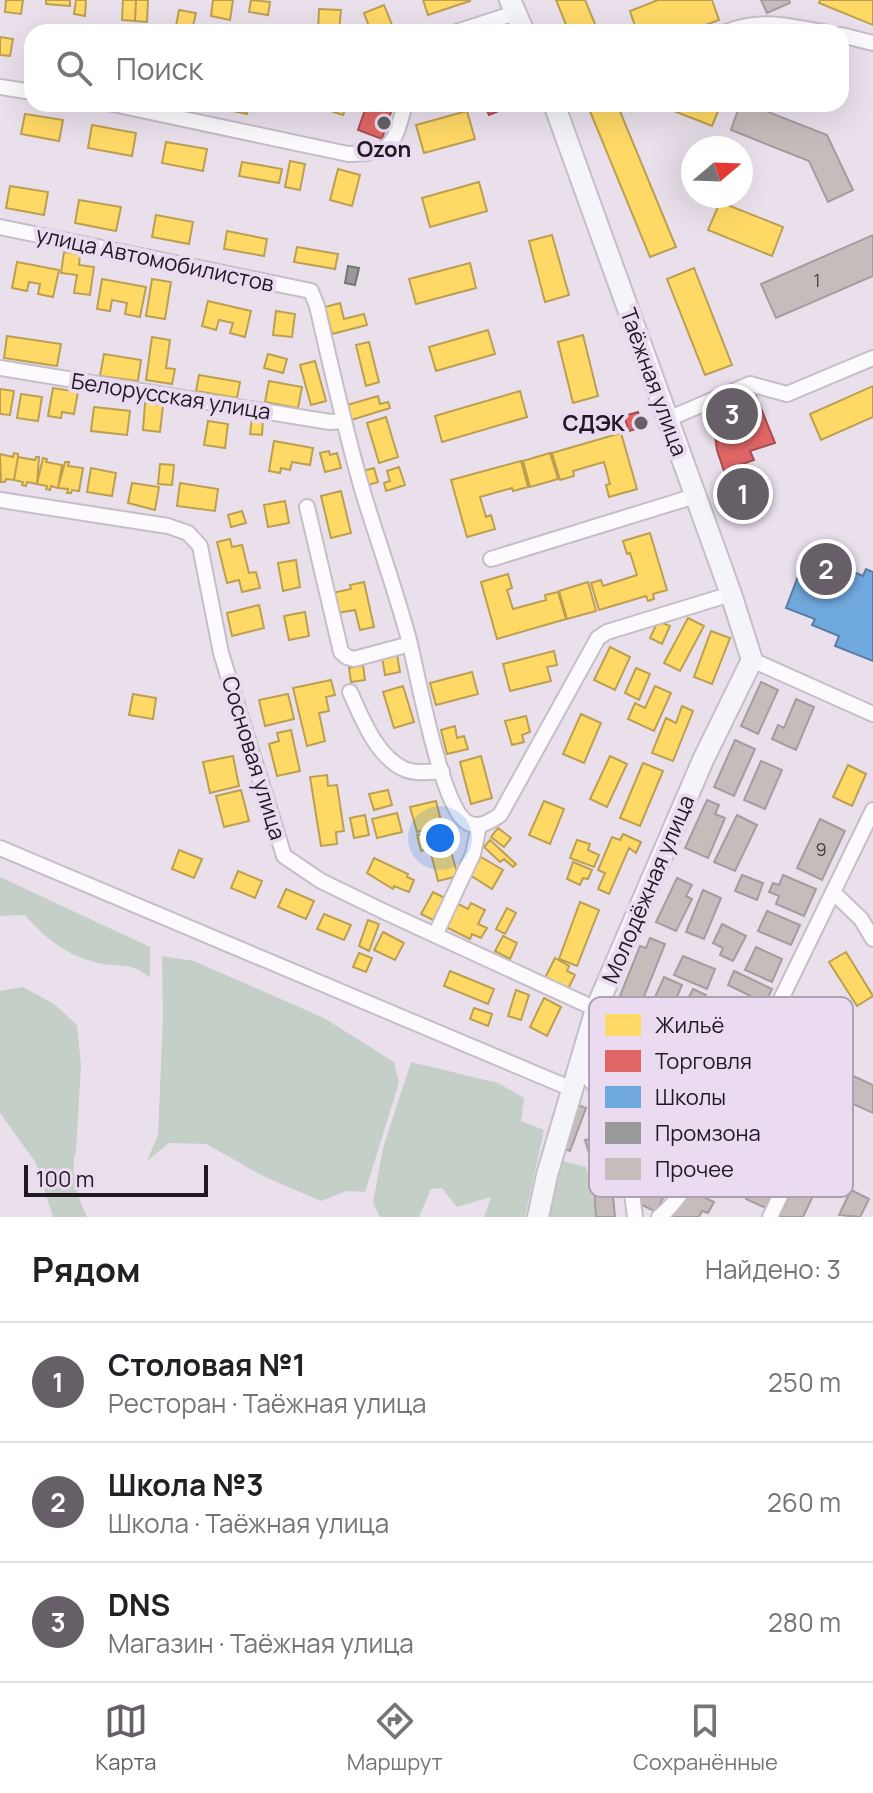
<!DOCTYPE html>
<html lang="ru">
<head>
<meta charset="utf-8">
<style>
  :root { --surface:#fff; --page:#f2f2f2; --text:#202124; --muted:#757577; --line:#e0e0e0; --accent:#665f68 }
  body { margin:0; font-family:Manrope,sans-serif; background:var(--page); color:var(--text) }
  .compass { position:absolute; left:681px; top:136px; width:72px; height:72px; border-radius:50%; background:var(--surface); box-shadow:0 8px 32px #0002; rotate:71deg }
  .scale { position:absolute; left:24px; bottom:20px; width:184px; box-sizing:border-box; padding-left:8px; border:4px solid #1f1921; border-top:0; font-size:22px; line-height:28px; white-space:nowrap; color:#1f1921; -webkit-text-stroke:6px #ebdbf1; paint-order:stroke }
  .you { position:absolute; left:440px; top:838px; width:28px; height:28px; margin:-20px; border:6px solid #fff; border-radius:50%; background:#1a73e8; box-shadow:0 0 0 12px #1a73e833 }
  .badge { display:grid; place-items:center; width:52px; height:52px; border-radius:50%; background:var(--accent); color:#fff; font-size:26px; font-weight:700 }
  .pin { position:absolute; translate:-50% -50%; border:4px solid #fff; box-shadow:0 2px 8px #0006 }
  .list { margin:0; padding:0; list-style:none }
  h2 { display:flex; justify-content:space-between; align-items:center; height:104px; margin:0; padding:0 32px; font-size:34px }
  h2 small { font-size:26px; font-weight:400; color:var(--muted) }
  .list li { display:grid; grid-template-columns:52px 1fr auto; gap:24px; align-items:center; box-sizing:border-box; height:120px; padding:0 32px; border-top:2px solid var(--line) }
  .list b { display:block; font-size:30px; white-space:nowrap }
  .list p { margin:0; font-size:26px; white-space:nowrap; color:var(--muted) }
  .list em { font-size:26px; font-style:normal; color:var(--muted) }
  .icon { flex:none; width:44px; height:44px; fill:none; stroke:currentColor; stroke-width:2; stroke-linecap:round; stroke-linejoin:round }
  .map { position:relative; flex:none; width:873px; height:1217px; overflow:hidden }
  .search { position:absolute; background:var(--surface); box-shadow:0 8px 32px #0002; left:24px; right:24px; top:24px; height:88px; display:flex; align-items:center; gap:20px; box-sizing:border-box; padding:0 28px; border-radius:24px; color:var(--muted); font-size:30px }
  .sheet { height:464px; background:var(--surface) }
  nav { display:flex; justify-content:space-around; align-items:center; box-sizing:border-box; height:112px; border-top:2px solid var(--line); background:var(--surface); font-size:22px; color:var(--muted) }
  nav a { display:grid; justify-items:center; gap:4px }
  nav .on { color:var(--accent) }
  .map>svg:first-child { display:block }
  .green { fill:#c4d0c7 }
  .homes { fill:#ffd966; stroke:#bc9f51; stroke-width:2 }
  .shops { fill:#e06666; stroke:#a64f51; stroke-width:2 }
  .schools { fill:#6fa8dc; stroke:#577da4; stroke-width:2 }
  .industry { fill:#999; stroke:#747375; stroke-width:2 }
  .building { fill:#c7bcbc; stroke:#a49c9f; stroke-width:2 }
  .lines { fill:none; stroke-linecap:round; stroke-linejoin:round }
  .minor-casing { stroke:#c5bec8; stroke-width:18 }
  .secondary-casing { stroke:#c5bec8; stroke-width:24 }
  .minor { stroke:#fcfafc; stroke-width:14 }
  .secondary { stroke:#f5f4f9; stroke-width:20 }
  .poi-dot { fill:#665f68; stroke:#ebdbf1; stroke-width:3 }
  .labels { text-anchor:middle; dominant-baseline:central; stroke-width:8; stroke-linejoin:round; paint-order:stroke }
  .number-label { font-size:18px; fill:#494248 }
  .poi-label { font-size:22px; font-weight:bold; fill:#1f1921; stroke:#ebdbf1 }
  .street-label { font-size:22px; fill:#1f1921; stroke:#ebdbf1 }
  .key { fill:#ebdbf1; stroke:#aea1b3; stroke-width:2 }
  .key-label { font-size:22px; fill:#1f1921 }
</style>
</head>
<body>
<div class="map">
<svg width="873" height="1217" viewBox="0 0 873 1217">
  <rect width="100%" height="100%" fill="#e9e0ec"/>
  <path class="green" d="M0,877L150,947V978C131,961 121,968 98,963C67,956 45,938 25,915L0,916Z
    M162,956L194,961L324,1018L394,1062L399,1083L365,1192L347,1191L321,1201L263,1176L206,1144L169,1143L147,1161L158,1135L163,1017Z
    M23,987L54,1004L77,1025L81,1065L76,1151C69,1173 78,1197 87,1217H53L36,1163L0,1113V991Z
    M411,1062L498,1083L524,1098L521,1121L544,1130L525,1217H484L491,1197L457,1207L442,1188L431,1189L419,1217H380L373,1203L383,1148Z
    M562,1161L586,1167L598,1217H543Z"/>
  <path class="homes" d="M6,0H23L21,14L5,12Z
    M46,0H70V6L46,4Z
    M76,0H86L85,16L74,14Z
    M123,0H136L135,21L122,20Z
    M136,0H148L147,22L135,21Z
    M213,0H233L230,20L211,16Z
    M251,0L270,2L268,15L249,12Z
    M423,0H470V1L428,15Z
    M556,0H585L598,31L569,32Z
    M658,0H712L719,20L687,32H637L630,11Z
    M820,0H873V25L819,3Z
    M384,5L392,25L371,32L364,13Z
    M319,9L341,10L339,32L318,31Z
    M179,10L196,13L192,30L176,26Z
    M0,37L13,39L10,56L0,55Z
    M225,104H249L247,114L224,109Z
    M330,104H347L343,115L328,110Z
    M587,104H617L676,247L650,257Z
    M656,104H721L712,126Z
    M467,111L475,139L424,153L416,125Z
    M25,114L63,120L59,141L21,134Z
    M92,125L136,133L132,156L88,148Z
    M166,142L207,149L203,171L162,163Z
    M290,161L305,164L300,190L285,187Z
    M242,162L282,169L279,183L239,176Z
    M338,169L360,175L352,206L330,200Z
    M479,182L487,211L430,227L422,198Z
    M10,186L48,192L44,215L6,208Z
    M79,200L121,207L116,231L75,223Z
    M720,202L783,227L772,256L708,230Z
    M156,215L193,222L189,244L152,237Z
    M227,231L267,239L264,256L224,249Z
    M552,235L569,295L545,302L529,241Z
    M297,247L338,254L335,269L294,262Z
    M64,252L80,254L79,265L94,267L90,295L74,293L77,275L61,273Z
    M17,262L59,270L53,297L38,294L40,284L29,282L27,291L12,288Z
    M470,263L476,288L416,304L409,279Z
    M694,268L732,365L705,375L667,279Z
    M102,279L146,287L140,317L125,314L127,303L112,300L110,311L97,309Z
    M152,279L171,282L165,319L146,316Z
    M208,301L251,311L245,337L230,333L233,323L219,320L216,330L202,326Z
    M340,303L344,319L364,314L367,325L332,334L325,307Z
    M276,311L295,314L292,337L273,335Z
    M488,330L495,354L436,371L429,347Z
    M583,335L598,396L573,403L558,342Z
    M7,336L61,344L57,366L4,358Z
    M152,337L170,340L166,368L175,369L172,384L146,380Z
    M369,342L379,382L366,386L356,345Z
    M104,354L141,360L138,381L100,376Z
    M268,354L287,359L283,373L264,368Z
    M315,361L326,401L311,405L300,365Z
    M199,375L240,382L237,398L196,391Z
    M269,381L302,387L298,408L265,402Z
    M873,386V417L821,440L810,414Z
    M53,388L78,392L74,414L62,412L61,418L48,416Z
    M0,389L14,391L10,415L0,414Z
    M520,391L527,417L442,442L435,416Z
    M21,394L42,397L38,421L17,418Z
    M378,396L380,404L388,402L390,408L348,421L344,406Z
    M145,403L163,405L160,432L143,430Z
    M94,407L130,411L127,435L91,431Z
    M386,417L398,457L379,463L367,423Z
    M252,418L263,419L262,435L250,434Z
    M208,421L228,424L225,448L204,445Z
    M621,433L637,489L609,497L606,485L610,484L604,462L573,471L574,476L560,480L552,453Z
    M274,441L313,448L310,465L292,462L290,470L281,468L280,473L269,471Z
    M329,451L330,455L337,453L341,468L325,472L320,453Z
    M14,453L18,454V457L14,480L6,479L5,482H1L0,454L13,457Z
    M550,453L558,479L530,487L523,461Z
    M18,457L35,460L36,457H39L37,484L27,482L26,486L22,485L23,482L14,480Z
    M43,458L47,459L46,462L62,465L58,488L51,486L50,490L46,489L47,486L37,484Z
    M521,461L528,487L513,491L512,488L480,497L486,517L491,515L495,529L467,537L451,480Z
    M65,462H69L68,466L83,468L79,491L72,490L71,493H67L68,489L58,488Z
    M160,464L174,465L172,485L158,484Z
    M399,467L405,485L386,491L384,483L390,481L387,471Z
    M91,468L116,473L112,496L87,492Z
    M374,468L378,482L368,485L363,471Z
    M132,483L159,487L155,510L128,503Z
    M180,483L218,489L215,511L177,506Z
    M341,491L351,533L331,538L321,496Z
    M285,501L289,523L268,527L264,505Z
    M242,511L246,523L231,527L228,515Z
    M650,533L667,590L653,594L654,599L648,601L646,596L599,610L591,583L601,580L603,586L637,575L630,553L627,554L623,541Z
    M230,539L232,547L242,545L249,573L256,572L260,588L242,592L239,580L227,583L217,542Z
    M296,560L300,587L283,591L278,563Z
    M508,574L512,588L507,590L513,609L546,600L545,595L558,592L566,619L497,639L481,582Z
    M364,582L374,627L360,630L355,610L337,613L332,593L351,589L350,585Z
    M588,582L596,611L567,619L559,591Z
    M259,605L264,628L232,636L227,613Z
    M305,612L309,636L289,640L284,616Z
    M688,618L704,626L680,671L664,663Z
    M658,621L670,626L662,644L650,638Z
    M711,631L730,638L712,684L694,677Z
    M610,647L630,657L615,690L594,680Z
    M554,651L557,665L547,667L551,681L510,691L503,664Z
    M397,654L400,672L385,675L382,657Z
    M363,665L365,680L351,682L349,668Z
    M636,668L650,674L639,700L625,693Z
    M472,672L478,694L436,705L430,683Z
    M331,680L335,695L326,697L329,711L319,713L325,741L307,746L293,688Z
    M403,686L414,722L394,728L383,692Z
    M655,686L671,693L654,731L628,719L635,703L645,708Z
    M133,694L156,698L153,719L129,715Z
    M288,694L294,719L265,726L259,700Z
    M682,706L693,711L673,761L652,753L666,718L676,723Z
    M581,714L601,723L584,763L563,754Z
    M526,716L530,732L522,735L524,742L512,745L505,721Z
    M455,726L457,738L464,736L468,749L447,754L441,730Z
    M291,730L300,771L277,776L269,744L279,741L277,733Z
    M233,756L239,786L210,793L203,762Z
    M481,756L492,798L471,804L460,762Z
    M610,756L627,764L607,807L590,799Z
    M643,763L663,771L640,826L620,818Z
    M848,765L866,774L852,806L833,797Z
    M327,775L328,786L337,785L344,831L336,832L337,844L321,846L310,777Z
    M241,790L249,821L224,827L216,796Z
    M388,790L392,805L374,810L369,794Z
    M436,801L442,825L417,832L410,807Z
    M544,801L564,809L550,844L529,835Z
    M397,813L402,832L377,838L372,819Z
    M365,815L369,835L354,838L350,818Z
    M450,826L454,842L421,851L417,835Z
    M498,828L511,838L504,847L491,837Z
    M623,834L641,842L636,853L629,848L609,894L598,889L605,873L598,870L612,837L620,840Z
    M490,840L516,864L513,867L504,859L500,862L484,847Z
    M577,840L590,844L588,850L599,855L594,867L570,858Z
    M450,848L458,876L438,881L431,854Z
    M179,850L202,859L194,878L172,869Z
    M481,857L503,870L492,889L470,875Z
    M374,858L408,874L407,877L414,880L409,892L394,886L393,889L367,873Z
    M573,862L592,870L588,879L583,878L580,885L567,879Z
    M238,871L262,881L255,898L231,888Z
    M286,889L314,901L306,919L278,907Z
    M433,892L445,898L433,920L421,914Z
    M580,902L599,910L577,966L559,959Z
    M456,903L468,909L471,903L485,910L478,924L487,928L481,938L472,934L470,939L444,926Z
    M507,908L516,913L505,934L496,929Z
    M324,914L351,925L344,940L317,929Z
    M368,920L379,924L369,951L359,946Z
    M383,932L404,943L395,960L374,950Z
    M503,936L517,943L510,959L495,951Z
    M846,952L873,996L857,1006L829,962Z
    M359,953L372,958L366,972L353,967Z
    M555,958L569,966L567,971L575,975L567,991L544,980Z
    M450,971L494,989L488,1004L444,986Z
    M516,990L529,995L521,1020L508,1016Z
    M544,998L561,1007L547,1036L530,1027Z
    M474,1008L492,1014L488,1026L470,1019Z"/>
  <path class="shops" d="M367,104H377L392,109L382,139L358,130Z
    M484,104H516L489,115Z
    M756,396L775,443L750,451L754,460L724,471L717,450L715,436L720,419L727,410Z
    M638,412L642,427L629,431L624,416Z
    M753,477L763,500L739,511L728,488Z"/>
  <path class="schools" d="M805,558L835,570L837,565L863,576L866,569L873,572V661L835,646L839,636L812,625L815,619L786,608Z"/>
  <path class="industry" d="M348,266L359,268L355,285L345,283Z"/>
  <path class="building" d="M761,0H789L790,3L767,13Z
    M740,104H748L827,135L853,190L828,202L809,161L731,130Z
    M873,235V276L776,318L761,284Z
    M761,682L778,690L758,734L741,726Z
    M796,699L814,707L796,750L772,739L778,725L784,728Z
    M735,740L755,749L734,796L714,787Z
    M761,761L782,770L765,809L744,800Z
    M707,800L719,805L715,814L725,818L708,858L685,848Z
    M737,815L757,825L735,871L714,862Z
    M820,819L845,831L822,880L797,868Z
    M742,875L763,883L757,900L735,891Z
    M783,875L816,889L804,916L776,904L779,896L769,892L773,883L779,885Z
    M677,878L692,885L686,896L692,899L676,931L656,922Z
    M703,890L721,898L704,939L686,932Z
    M767,911L800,925L791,945L758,931Z
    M722,924L746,936L733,961L720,955L723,948L713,943Z
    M650,938L665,944L639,1009L618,1001L640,946L646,948Z
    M756,947L782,959L772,982L745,970Z
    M683,956L715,969L707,989L674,975Z
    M734,971L772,989L765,1003L728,985Z
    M664,977L682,985L670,1013L652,1004Z
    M693,989L706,995L691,1025L678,1018Z
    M849,1074L873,1085V1113L838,1097Z
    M576,1104L586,1108L570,1151L560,1147Z
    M604,1136L607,1149L589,1153L585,1140Z
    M771,1145L787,1153L775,1179L779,1181L766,1208L746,1199Z
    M803,1167L822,1177L803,1217H775L779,1209L782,1211Z
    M642,1169L657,1176L649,1192L663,1198L656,1212L636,1202L642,1190L634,1186Z
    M693,1184L704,1189L701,1196L714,1202L708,1213L702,1211L699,1217H672L681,1200H685Z
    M612,1186L615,1217H596L594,1188Z
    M851,1190L869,1199L860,1217L839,1215Z"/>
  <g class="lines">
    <g class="minor-casing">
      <path id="minor" d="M456,32L515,13
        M726,32C762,18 786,26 823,32
        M841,35L873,43
        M0,87L32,92
        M113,104L348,154C393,153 394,145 405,104
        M0,227L311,291L317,306C331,368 345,429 362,489C377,539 395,588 409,640C418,677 440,796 463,819C475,831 488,823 500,815L598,638L607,632L731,594
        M0,368L330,422L343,421
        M668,419L750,384L787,394L873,358
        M0,500L168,526L188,533L200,546L221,653L284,856L321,881L385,912L596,1009
        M307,507L341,652L347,657L354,659L410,644
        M491,559L695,496
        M752,660L873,714
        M350,692C362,718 376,756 404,769C415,774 430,772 442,771
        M0,848L572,1089
        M834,893L861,919L873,939
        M436,933L473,854L479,826
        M762,1038L873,810
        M579,1066L609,1103L632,1193L635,1217
        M659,1217C688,1195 701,1153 716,1121
        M770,1217L781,1194"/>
    </g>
    <g class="secondary-casing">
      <path id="secondary" d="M510,0L524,32
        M538,1217L547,1175L596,1009L703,760L752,660L731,594L554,104"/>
    </g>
    <use href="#minor" class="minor"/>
    <use href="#secondary" class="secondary"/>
  </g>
  <g class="poi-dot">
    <circle cx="384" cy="123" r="8"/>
    <circle cx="641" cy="423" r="8"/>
  </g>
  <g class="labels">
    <g class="number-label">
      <text x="817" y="280">1</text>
      <text x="821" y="849">9</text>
    </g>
    <g class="poi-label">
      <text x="384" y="149">Ozon</text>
      <text x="625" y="423" text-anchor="end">СДЭК</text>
    </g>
    <g class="street-label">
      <text transform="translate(155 259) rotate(12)">улица Автомобилистов</text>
      <text transform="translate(654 382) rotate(70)">Таёжная улица</text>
      <text transform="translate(171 396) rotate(9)">Белорусская улица</text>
      <text transform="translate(254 758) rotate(73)">Сосновая улица</text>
      <text transform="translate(648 889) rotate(-67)">Молодёжная улица</text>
    </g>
  </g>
  <rect x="589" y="997" width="264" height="200" rx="12" class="key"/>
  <rect x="605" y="1014" width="36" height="22" fill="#ffd966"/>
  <rect x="605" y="1050" width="36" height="22" fill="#e06666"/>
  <rect x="605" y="1086" width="36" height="22" fill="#6fa8dc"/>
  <rect x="605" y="1122" width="36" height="22" fill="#999"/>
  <rect x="605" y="1158" width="36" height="22" fill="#c7bcbc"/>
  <g class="key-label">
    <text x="655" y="1033">Жильё</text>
    <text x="655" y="1069">Торговля</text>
    <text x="655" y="1105">Школы</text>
    <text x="655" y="1141">Промзона</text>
    <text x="655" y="1177">Прочее</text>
  </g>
</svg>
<svg class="compass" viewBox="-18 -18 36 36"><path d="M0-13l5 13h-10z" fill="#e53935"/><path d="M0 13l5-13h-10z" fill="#757577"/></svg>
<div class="scale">100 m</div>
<div class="you"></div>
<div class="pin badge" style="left:743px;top:494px">1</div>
<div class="pin badge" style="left:826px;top:569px">2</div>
<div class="pin badge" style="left:732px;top:414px">3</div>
<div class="search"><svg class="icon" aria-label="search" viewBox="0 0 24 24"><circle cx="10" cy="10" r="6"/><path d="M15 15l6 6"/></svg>Поиск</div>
</div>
<section class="sheet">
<h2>Рядом<small>Найдено: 3</small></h2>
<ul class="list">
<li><span class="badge">1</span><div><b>Столовая №1</b><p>Ресторан · Таёжная улица</p></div><em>250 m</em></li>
<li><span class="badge">2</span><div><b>Школа №3</b><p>Школа · Таёжная улица</p></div><em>260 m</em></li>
<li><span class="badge">3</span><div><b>DNS</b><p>Магазин · Таёжная улица</p></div><em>280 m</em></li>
</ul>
</section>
<nav>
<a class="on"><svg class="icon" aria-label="map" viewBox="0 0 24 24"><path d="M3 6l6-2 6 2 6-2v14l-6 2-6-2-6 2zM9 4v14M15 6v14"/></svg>Карта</a>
<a><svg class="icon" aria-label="directions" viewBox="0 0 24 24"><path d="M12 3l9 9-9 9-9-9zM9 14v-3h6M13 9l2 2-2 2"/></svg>Маршрут</a>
<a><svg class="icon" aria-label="saved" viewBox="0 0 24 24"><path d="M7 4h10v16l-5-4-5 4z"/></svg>Сохранённые</a>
</nav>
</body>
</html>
